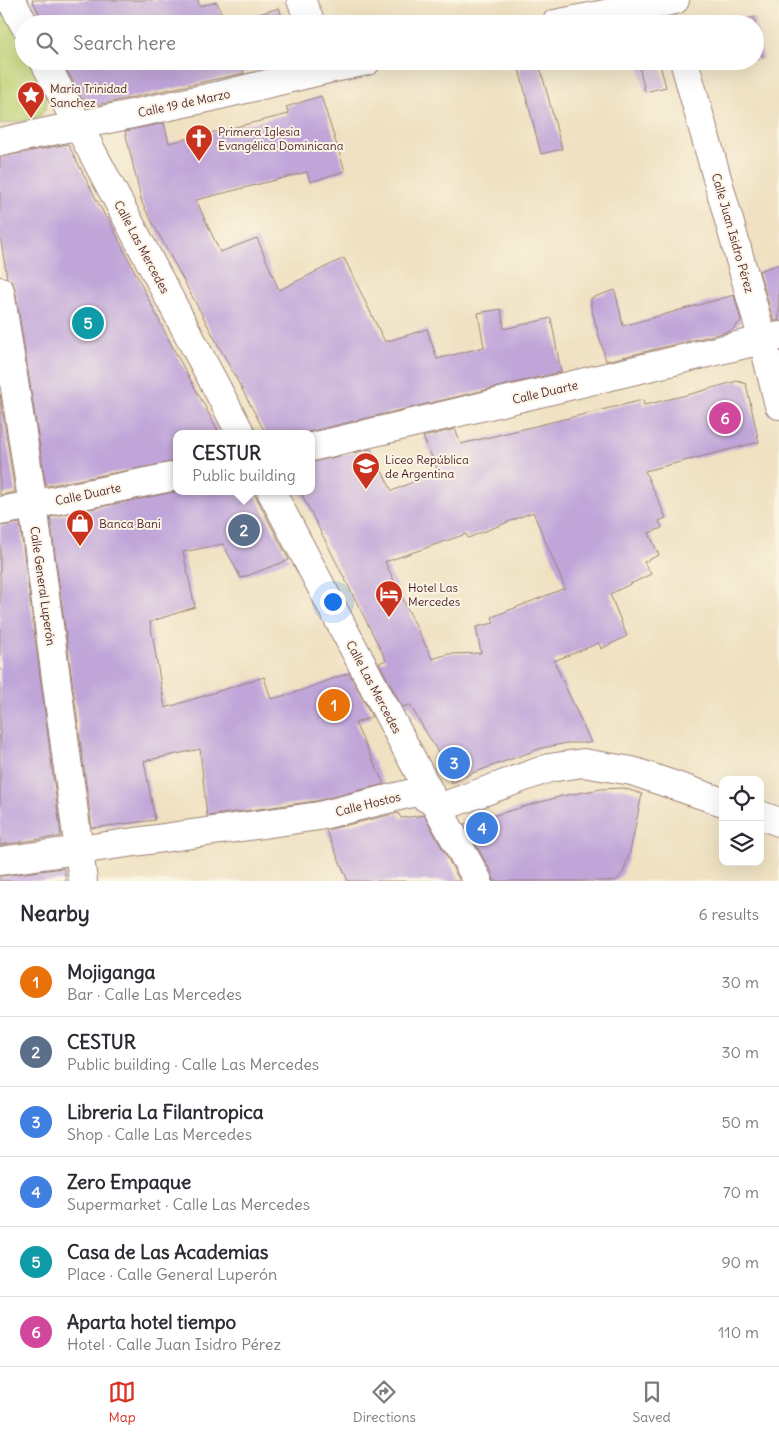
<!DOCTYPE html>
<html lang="en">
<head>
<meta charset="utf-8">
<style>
  :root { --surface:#fff; --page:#f7f7f7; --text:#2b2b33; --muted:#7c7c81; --line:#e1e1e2; --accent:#d93025 }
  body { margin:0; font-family:Delius,sans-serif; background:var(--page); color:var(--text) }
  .controls { position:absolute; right:15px; bottom:15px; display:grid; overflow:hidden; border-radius:10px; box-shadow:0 5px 20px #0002 }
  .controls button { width:45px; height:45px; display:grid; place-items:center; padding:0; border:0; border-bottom:1px solid var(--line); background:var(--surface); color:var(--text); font:25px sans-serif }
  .you { position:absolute; left:332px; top:601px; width:18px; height:18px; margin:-12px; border:4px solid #fff; border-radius:50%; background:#1a73e8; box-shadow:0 0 0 8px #1a73e833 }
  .badge { display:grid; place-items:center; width:32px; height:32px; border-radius:50%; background:var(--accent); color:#fff; font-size:16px; font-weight:700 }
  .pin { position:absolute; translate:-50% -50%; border:2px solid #fff; box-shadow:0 1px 5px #0006 }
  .popup { position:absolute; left:173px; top:430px; width:142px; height:65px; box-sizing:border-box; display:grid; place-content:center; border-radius:10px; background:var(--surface); filter:drop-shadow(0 1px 4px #0005); font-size:16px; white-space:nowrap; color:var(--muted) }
  .popup b { font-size:19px; color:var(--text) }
  .popup::after { content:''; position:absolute; left:50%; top:100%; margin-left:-10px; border:10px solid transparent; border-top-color:var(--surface) }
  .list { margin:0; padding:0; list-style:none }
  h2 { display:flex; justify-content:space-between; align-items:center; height:65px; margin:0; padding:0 20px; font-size:21px }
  h2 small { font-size:16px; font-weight:400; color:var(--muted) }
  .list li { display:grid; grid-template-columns:32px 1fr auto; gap:15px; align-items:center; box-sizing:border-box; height:70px; padding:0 20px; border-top:1px solid var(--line) }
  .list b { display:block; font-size:19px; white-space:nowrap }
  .list p { margin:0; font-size:16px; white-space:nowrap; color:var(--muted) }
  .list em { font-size:16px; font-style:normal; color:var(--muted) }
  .icon { flex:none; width:28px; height:28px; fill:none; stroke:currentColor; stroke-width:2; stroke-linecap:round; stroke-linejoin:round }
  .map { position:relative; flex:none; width:779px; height:881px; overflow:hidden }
  .search { position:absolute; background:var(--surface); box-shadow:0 5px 20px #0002; left:15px; right:15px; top:15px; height:55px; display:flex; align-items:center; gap:12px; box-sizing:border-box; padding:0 18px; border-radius:28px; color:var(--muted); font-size:19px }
  .sheet { height:485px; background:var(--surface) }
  nav { display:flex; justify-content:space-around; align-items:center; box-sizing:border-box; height:70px; border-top:1px solid var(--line); background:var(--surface); font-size:14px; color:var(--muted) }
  nav a { display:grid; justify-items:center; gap:2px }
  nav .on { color:var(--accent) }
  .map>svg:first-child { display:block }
  .green { fill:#bfd477; stroke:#847a51 }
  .building { fill:#c0a5d9; fill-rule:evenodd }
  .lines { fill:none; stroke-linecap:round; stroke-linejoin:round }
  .street-casing { stroke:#9c8076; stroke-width:30 }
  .street { stroke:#fff; stroke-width:28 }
  .labels { text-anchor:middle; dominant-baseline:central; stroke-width:4; stroke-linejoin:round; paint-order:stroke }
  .poi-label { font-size:12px; fill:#4a1f2b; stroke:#fcf5e5; text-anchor:start }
  .street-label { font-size:12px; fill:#4a1f2b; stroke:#fcf5e5 }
</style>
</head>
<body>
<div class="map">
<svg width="779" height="881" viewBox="0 0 779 881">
  <rect width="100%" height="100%" fill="#fcf5e5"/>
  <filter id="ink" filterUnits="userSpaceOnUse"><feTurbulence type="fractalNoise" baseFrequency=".02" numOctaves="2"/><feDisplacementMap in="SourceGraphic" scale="10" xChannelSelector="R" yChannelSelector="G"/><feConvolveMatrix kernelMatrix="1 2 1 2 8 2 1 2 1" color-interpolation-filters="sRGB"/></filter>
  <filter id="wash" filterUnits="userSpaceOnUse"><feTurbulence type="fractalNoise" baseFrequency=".0096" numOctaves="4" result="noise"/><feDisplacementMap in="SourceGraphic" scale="20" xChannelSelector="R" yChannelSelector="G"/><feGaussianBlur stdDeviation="1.12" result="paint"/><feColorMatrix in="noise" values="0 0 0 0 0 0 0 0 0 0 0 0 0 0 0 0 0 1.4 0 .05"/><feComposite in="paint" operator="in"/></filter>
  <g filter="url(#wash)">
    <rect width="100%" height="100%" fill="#efe1c1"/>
    <path class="green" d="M0,1L24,47V61H31C38,74 57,104 39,116C34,120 8,123 0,124Z"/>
    <g id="blocks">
      <path class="building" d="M32,0H198L199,6L217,2L225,24L279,8L285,24H45Z
        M754,17L763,58L755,60V24H727Z
        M62,61H268L242,68L244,73L88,107L81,97Z
        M638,61H659L666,87L645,92Z
        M539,63L562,149L541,154L519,69Z
        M321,96L345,171L310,182L307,172L196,200L220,252L257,238L279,290L344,258L385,342L427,329L437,359L484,347L478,313L501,309L504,329L551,318L561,372L308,432L305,434H266L142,203L125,131L164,123L169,143L289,114L286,107Z
        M68,144L106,218H108L174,350L220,434H176V461L46,486L15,289L12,282L7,278L0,235V157Z
        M779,264V321H774L759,271Z
        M615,290L623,326L734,295L741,321L731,331L606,361L591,307V298Z
        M737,381L746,384L759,442L645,471L666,518L659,521L662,528L649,533L659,555L644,562L651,574L610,594L627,636L601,649L599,643L554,661L591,743H567L542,748L470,774L452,783L436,749L410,705L402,707L379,663L386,660L300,491H312V462L371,449L392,491L438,471L423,437L455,429L461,444L643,400L644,405L691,394ZM533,512L565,588L492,617L494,623L476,627L481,653L448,654L432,659L385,562L466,534L468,538Z
        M0,394L15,492L0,495Z
        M179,491H253L289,560L241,578L223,544L183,552L195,607L150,622L165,708L264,677L271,699L294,693L349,673L372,717L355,723L384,784L316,801L207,816L200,749L144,761L155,820L92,828L50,517Z
        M20,523L61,836L0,845V526Z
        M623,788L642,794L630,852L623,873L616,881H494L492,873L464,824L562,796L601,789Z
        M398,813L401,818L424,815L460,881H348L326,830Z
        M64,868L66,881H0V876Z"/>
    </g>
  </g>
  <g filter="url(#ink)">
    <use href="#blocks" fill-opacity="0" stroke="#9c8076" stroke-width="1"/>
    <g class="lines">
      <g class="street-casing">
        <path id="street" d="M11,0L24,24
          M301,0L311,24
          M555,24L675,0
          M44,61L241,434
          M684,61L763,341L779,405
          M0,142L212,97L329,69L367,61
          M0,291L33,505L83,881
          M312,447L779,336
          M271,491L435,803L478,881
          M0,511L33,505L176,476
          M760,815L779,822
          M0,861L319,816L416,792L435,803L444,806L549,768L583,763L632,771L723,802"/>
      </g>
      <use href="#street" class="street"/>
    </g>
  </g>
  <defs>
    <g id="sight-pin" transform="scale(1.4375)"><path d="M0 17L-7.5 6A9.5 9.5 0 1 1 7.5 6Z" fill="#c8321e" stroke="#fcf5e5"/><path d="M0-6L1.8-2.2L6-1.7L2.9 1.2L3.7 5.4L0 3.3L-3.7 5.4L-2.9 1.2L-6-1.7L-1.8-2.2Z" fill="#fff"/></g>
    <g id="church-pin" transform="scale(1.4375)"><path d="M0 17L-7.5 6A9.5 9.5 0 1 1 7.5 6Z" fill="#c8321e" stroke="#fcf5e5"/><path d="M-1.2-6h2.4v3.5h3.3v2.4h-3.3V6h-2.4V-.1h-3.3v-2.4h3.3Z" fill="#fff"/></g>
    <g id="school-pin" transform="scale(1.4375)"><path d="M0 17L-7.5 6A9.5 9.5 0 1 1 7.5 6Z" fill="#c8321e" stroke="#fcf5e5"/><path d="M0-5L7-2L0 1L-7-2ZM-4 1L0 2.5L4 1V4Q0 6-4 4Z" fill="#fff"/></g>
    <g id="shop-pin" transform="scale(1.4375)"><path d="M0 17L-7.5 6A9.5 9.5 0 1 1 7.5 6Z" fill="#c8321e" stroke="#fcf5e5"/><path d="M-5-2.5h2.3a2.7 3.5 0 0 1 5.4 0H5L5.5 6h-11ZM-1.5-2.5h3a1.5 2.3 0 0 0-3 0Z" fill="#fff"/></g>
    <g id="hotel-pin" transform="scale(1.4375)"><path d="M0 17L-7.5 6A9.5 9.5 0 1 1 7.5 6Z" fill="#c8321e" stroke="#fcf5e5"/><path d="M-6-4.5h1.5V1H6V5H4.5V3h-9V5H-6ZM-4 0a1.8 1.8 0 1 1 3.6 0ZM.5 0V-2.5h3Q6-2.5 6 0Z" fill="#fff"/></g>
  </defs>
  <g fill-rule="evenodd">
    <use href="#sight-pin" x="31" y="95"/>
    <use href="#church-pin" x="199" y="138"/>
    <use href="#school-pin" x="366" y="466"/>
    <use href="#shop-pin" x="80" y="523"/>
    <use href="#hotel-pin" x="389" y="594"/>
  </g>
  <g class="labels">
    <g class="poi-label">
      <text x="50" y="88">María Trinidad<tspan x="50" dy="14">Sanchez</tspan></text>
      <text x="218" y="131">Primera Iglesia<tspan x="218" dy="14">Evangélica Dominicana</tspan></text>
      <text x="385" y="459">Liceo República<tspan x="385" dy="14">de Argentina</tspan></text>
      <text x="99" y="523">Banca Bani</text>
      <text x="408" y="587">Hotel Las<tspan x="408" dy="14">Mercedes</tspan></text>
    </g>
    <g class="street-label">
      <text transform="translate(184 103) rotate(-12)">Calle 19 de Marzo</text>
      <text transform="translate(733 233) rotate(74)">Calle Juan Isidro Pérez</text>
      <text transform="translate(142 247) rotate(62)">Calle Las Mercedes</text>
      <text transform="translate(545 392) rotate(-13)">Calle Duarte</text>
      <text transform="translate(88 494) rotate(-12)">Calle Duarte</text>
      <text transform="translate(43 586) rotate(82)">Calle General Luperón</text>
      <text transform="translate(374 687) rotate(62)">Calle Las Mercedes</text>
      <text transform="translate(368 804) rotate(-14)">Calle Hostos</text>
    </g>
  </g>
</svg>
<div class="controls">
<button><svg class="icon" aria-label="locate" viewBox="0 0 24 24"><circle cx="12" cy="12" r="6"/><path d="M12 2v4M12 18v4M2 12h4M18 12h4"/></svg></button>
<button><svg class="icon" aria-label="layers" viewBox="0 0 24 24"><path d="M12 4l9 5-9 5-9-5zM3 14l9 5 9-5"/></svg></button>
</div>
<div class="you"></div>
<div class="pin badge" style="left:334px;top:705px;background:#e8710a">1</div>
<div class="pin badge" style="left:244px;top:530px;background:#5c6f8a">2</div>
<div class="popup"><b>CESTUR</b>Public building</div>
<div class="pin badge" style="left:454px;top:763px;background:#3f7fe0">3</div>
<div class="pin badge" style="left:482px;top:828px;background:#3f7fe0">4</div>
<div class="pin badge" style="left:88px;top:323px;background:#0f9aa8">5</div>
<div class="pin badge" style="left:725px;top:418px;background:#d1479c">6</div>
<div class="search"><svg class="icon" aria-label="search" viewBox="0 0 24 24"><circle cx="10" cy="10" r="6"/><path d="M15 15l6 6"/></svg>Search here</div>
</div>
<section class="sheet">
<h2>Nearby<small>6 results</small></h2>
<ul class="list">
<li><span class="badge" style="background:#e8710a">1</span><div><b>Mojiganga</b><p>Bar · Calle Las Mercedes</p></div><em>30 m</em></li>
<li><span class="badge" style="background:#5c6f8a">2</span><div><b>CESTUR</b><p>Public building · Calle Las Mercedes</p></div><em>30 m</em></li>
<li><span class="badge" style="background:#3f7fe0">3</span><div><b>Libreria La Filantropica</b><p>Shop · Calle Las Mercedes</p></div><em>50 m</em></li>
<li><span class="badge" style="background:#3f7fe0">4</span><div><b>Zero Empaque</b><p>Supermarket · Calle Las Mercedes</p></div><em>70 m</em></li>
<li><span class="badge" style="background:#0f9aa8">5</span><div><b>Casa de Las Academias</b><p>Place · Calle General Luperón</p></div><em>90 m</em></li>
<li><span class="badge" style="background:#d1479c">6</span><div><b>Aparta hotel tiempo</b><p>Hotel · Calle Juan Isidro Pérez</p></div><em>110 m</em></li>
</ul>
</section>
<nav>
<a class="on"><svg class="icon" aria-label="map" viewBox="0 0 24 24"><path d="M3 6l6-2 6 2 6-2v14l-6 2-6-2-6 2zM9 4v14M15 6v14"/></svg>Map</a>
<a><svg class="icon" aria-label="directions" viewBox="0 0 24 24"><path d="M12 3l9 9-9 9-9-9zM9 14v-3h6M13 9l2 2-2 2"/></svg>Directions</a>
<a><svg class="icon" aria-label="saved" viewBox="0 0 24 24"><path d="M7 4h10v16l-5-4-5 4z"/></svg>Saved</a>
</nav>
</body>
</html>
